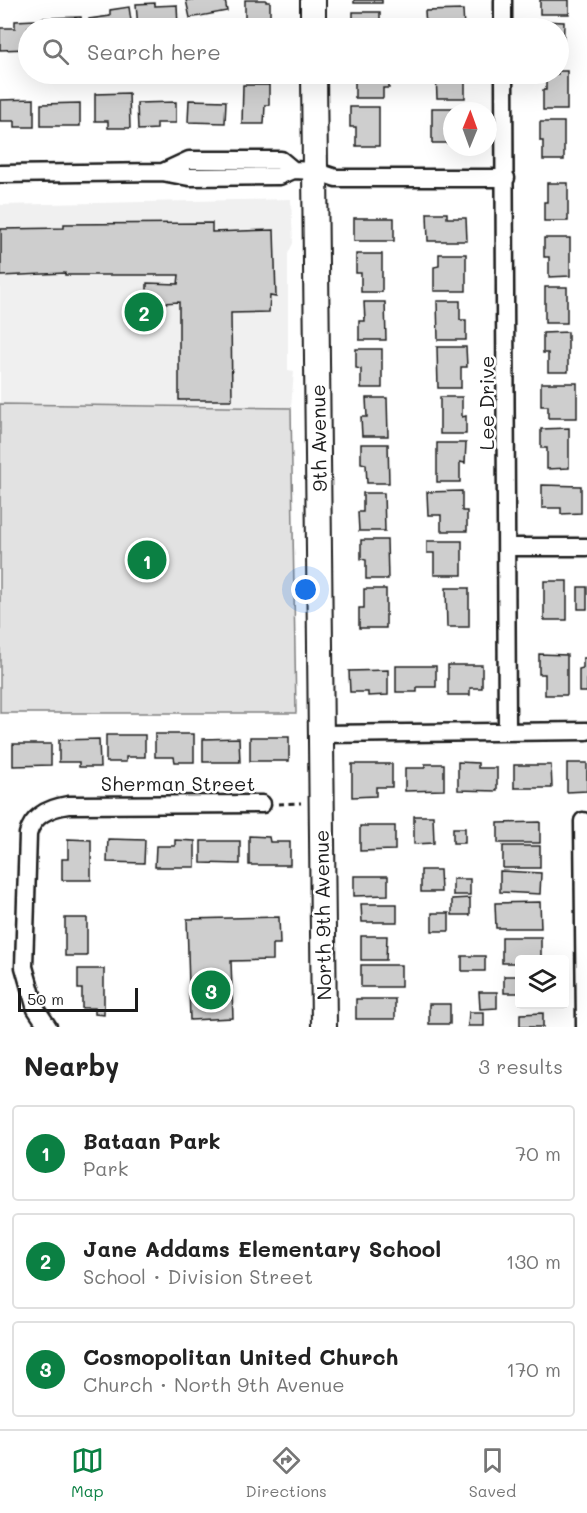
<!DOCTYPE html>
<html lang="en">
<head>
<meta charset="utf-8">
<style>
  :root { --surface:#fff; --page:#f2f2f2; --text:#222; --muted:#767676; --line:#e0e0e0; --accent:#0b8043 }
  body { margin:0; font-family:Mali,sans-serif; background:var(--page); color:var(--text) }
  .controls { position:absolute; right:18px; bottom:18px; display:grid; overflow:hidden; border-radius:6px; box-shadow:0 6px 24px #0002 }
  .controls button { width:54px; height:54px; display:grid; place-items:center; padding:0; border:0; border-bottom:2px solid var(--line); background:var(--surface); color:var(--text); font:30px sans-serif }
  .compass { position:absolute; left:443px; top:102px; width:54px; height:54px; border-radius:50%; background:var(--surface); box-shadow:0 6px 24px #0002; rotate:1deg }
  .scale { position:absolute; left:18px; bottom:15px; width:120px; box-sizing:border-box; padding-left:6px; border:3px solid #1c1c1c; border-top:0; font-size:16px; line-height:21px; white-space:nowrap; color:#1c1c1c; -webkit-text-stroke:4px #fff; paint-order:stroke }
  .you { position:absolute; left:306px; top:590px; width:21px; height:21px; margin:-15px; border:4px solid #fff; border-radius:50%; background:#1a73e8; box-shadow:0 0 0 9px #1a73e833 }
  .badge { display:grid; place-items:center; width:39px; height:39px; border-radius:50%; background:var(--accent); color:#fff; font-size:20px; font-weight:700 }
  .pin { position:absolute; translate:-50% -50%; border:3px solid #fff; box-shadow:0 2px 6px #0006 }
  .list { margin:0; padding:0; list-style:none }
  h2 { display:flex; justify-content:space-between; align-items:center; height:78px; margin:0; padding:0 24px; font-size:26px }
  h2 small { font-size:20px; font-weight:400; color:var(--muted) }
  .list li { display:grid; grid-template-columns:39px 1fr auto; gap:18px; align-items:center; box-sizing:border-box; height:96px; margin:0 12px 12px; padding:0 12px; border:2px solid var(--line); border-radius:6px }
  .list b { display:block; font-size:22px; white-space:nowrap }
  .list p { margin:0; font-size:20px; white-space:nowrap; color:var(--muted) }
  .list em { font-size:20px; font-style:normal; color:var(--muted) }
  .icon { flex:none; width:33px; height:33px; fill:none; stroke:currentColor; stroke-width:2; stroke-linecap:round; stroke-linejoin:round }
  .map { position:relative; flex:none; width:587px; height:1027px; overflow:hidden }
  .search { position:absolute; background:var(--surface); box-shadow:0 6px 24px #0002; left:18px; right:18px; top:18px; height:66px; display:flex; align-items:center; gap:15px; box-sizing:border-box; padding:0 21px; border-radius:33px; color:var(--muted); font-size:22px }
  .sheet { height:402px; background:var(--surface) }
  nav { display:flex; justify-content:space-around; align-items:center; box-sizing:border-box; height:84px; border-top:2px solid var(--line); background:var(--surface); font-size:16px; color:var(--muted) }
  nav a { display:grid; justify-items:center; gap:3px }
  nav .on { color:var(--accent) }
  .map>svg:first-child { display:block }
  .built { fill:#f0f0f0 }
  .green { fill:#e2e2e2; stroke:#7f7f7f; stroke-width:1.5 }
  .building { fill:#cecece; stroke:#1c1c1c; stroke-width:1.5 }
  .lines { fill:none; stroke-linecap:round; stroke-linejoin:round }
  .street-casing { stroke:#1c1c1c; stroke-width:21 }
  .secondary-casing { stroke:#1c1c1c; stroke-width:28 }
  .path { stroke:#1c1c1c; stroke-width:3; stroke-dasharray:6 4.5; stroke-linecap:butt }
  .street { stroke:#fff; stroke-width:16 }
  .secondary { stroke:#fff; stroke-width:24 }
  .labels { text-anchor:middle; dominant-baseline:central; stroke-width:5; stroke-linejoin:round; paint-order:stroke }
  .street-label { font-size:20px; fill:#1c1c1c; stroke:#fff }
</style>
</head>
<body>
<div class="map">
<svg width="587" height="1027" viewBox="0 0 587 1027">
  <rect width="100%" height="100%" fill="#fff"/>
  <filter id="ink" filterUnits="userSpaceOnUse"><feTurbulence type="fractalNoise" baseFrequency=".0167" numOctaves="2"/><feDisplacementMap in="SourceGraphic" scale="12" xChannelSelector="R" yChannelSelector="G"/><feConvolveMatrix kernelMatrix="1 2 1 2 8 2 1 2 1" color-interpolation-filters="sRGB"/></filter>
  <g filter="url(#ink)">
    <path class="built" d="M291,199L293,243L288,254V370L294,371L291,408L0,404V205Z"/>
    <path class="green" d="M0,404L291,408L296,713H0Z"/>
    <path class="building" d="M186,0H225L227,11L190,18Z
      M245,0H266V2H270V22H245Z
      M354,0H382V3H354Z
      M540,0H569V14H540Z
      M155,3V6L177,5L178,28H138L136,4Z
      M129,7L132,28H91L89,19L110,16V10Z
      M463,10L464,28H426L425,11Z
      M353,12H380V28H353Z
      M81,17L82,28H42V18Z
      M35,20V28H28V49L0,50V28H15V21Z
      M542,21L564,22L563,60H558V28H542Z
      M558,71H567V110H543V90H546V74H558Z
      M355,74H378V82H389V88H383V98H355Z
      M436,74H459V78H465V98H437Z
      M243,85H269V105H265L264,124H242Z
      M129,93L130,128H108V121H95V94Z
      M34,99V127H15V121H0V100Z
      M189,100L226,101L225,123L188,122Z
      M176,102V123H157V129L138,130L137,103Z
      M80,103V126H41V104Z
      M350,107H379V146H356V127H350Z
      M432,108H460V111H452V143H432Z
      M540,122H564V160H543V141H540Z
      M547,183H568V221H544V202H547Z
      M427,213H447V218H466L467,241H428Z
      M354,218H394V241H354Z
      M212,223V232L274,230L276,297L270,296L269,312L231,313L232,400H179V302L147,304V283L178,284L179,275H65V273L1,276V229L64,228V224Z
      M544,238H570V276L549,277V257H544Z
      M356,254H382V292H361V273H356Z
      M439,254H466V291H434V267L439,266Z
      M545,287H567V323H545Z
      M437,301H460V320H466V340H438Z
      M364,302H385L386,340H359V321H365Z
      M568,332V372H548V353H543V333Z
      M437,347H466L467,367H461V388H438Z
      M356,349H382V388H361V369L356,368Z
      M541,383H577V418H548V406H541Z
      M440,397H462V417L466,416V434H440Z
      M366,398H387L388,436H362L361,417H367Z
      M569,428V468L547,469V448H541V429Z
      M437,443H466L465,463L460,462V482H437Z
      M361,444H388L389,483H367L366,464L361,463Z
      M542,485L581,486V513L561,514V508H542Z
      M462,491V511H467V531H441V515H428L427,492Z
      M363,493H384L385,531H359L358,512H363Z
      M361,540H387L388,579H366V560L361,559Z
      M427,541H462V575H434V553H427Z
      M544,581H567V620H544Z
      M578,587H587V609H578Z
      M446,588H469V627H447Z
      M364,589H386V628H359V608H364Z
      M539,654L567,655V695H545V674H539Z
      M583,658H587V692H579V669L583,668Z
      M448,665H482V688H470V695H448Z
      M396,666H436V687H417V692H396Z
      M388,670V695L368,696V692H350L349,671Z
      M155,734H194V762H175L174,757H155Z
      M106,735H145V757H126V762H106Z
      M250,737H289V761H250Z
      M239,738L240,762H203V739Z
      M99,739L100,767H79V762H59V740Z
      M13,744H51V765L13,766Z
      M458,762L478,763V768H497V791L458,790Z
      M567,763H587V791L567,792Z
      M352,764H392V787H376V796L352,797Z
      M425,764H444V790L405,791V768H425Z
      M514,765H551L552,788H514Z
      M414,816H433L434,843L414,844Z
      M540,822V843H498V823Z
      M360,826H395V850L360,851Z
      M453,828H465V843H453Z
      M249,836L269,837L270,842H290V865H249Z
      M68,839L91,840V880H62V859H68Z
      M108,839L145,840L144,863L107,862Z
      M175,840L195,841V867H155L156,846H175Z
      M201,841H240V864L201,863Z
      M503,846H540V868H503Z
      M421,870H440L441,892H421Z
      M500,871L541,873L540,894L500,892Z
      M354,876H388V895L354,896Z
      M453,879H470V895H453Z
      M470,898V915H452V899Z
      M540,902L541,928H496L495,903Z
      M361,904H397V922H362Z
      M432,913H449V931H432Z
      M279,917L280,944H273V960L231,961L233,1018L190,1020L187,919Z
      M65,918H87V956H65Z
      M361,936H387L386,960H361Z
      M502,937H541V960H520V963H502Z
      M462,956H485V971H462Z
      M361,965H401V987H361Z
      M78,969H104V1015L95,1014V1008H82V989H78Z
      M504,976H520V993H504Z
      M479,992H497V1008L480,1009Z
      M356,999H395V1019H356Z
      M429,1004H450V1024H429Z
      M469,1012H484V1026H468Z
      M543,1013V1027H520V1014Z"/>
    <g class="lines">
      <g class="street-casing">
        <path id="street" d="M503,0V28
          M504,74L507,732
          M163,172L189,160H281L293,170
          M0,174L162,172L189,177L279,176L293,170L315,171L336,178H506
          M507,547H587
          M321,734L587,731
          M583,821L585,1027
          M48,1027L36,1009L24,967L28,834C33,815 49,808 68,805L262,804"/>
      </g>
      <g class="secondary-casing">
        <path id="secondary" d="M313,0V28
          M314,74L324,1027"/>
      </g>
      <path class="path" d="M278,804L301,803"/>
      <use href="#street" class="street"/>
      <use href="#secondary" class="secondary"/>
    </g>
  </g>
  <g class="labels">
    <g class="street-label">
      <text transform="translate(486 403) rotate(-90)">Lee Drive</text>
      <text transform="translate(318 438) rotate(-91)">9th Avenue</text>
      <text x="178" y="783">Sherman Street</text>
      <text transform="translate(322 915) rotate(-91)">North 9th Avenue</text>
    </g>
  </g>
</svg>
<div class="controls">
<button><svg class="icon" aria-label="layers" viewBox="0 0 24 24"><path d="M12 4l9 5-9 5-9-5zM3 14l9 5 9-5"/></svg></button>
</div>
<svg class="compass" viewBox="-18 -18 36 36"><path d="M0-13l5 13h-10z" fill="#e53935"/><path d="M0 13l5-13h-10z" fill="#767676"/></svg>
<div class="scale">50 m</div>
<div class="you"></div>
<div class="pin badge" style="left:147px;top:560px">1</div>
<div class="pin badge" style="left:144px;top:312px">2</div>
<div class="pin badge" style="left:211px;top:990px">3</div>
<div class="search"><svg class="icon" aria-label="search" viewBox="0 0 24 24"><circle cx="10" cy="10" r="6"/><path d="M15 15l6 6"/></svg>Search here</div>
</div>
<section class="sheet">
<h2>Nearby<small>3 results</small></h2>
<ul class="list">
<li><span class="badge">1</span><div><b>Bataan Park</b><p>Park</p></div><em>70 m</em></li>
<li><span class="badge">2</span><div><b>Jane Addams Elementary School</b><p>School · Division Street</p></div><em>130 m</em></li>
<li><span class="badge">3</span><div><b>Cosmopolitan United Church</b><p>Church · North 9th Avenue</p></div><em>170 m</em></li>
</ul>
</section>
<nav>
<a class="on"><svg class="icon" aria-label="map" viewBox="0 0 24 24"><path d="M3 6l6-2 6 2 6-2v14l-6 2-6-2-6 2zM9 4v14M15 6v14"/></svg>Map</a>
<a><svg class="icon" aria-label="directions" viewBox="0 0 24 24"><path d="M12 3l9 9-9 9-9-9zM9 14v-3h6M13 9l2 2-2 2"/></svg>Directions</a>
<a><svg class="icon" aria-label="saved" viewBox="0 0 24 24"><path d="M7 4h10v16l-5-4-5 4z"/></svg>Saved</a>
</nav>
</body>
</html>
